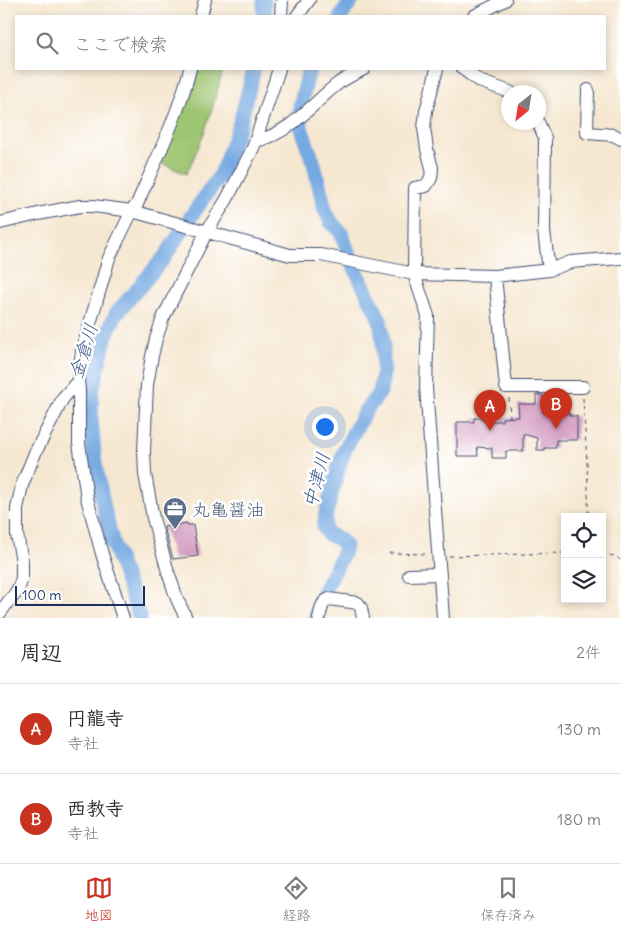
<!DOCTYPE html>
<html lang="ja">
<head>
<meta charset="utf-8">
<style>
  :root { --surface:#fff; --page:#f7f7f7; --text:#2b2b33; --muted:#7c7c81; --line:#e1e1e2; --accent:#c8321e }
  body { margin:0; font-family:Delius,"Klee One",sans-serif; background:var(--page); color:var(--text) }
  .controls { position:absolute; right:15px; bottom:15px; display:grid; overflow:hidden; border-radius:0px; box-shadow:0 2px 8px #0003 }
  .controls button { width:45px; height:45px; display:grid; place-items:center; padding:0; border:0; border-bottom:1px solid var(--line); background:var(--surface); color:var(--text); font:25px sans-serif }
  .compass { position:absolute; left:501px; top:85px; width:45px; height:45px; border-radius:50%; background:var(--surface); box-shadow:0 2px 8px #0003; rotate:210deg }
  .scale { position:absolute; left:15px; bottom:12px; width:130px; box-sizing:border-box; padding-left:5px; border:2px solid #1b2f5e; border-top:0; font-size:14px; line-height:18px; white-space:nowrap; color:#1b2f5e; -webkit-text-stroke:4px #fff; paint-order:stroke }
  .you { position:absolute; left:324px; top:426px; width:18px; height:18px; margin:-12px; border:4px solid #fff; border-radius:50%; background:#1a73e8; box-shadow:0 0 0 8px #1a73e833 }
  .badge { display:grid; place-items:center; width:32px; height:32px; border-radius:50%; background:var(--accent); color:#fff; font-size:16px; font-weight:700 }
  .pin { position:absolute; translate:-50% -41px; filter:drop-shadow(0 1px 2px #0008) }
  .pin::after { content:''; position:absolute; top:26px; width:18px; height:15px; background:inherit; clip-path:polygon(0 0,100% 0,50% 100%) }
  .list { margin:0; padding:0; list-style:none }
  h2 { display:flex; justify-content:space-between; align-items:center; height:65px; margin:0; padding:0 20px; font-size:21px }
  h2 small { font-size:16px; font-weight:400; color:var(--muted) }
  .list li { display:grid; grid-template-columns:32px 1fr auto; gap:15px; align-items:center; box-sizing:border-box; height:90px; padding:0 20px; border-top:1px solid var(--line) }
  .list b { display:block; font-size:19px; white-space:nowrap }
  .list p { margin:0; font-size:16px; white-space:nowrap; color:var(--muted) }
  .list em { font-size:16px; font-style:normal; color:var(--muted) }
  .icon { flex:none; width:28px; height:28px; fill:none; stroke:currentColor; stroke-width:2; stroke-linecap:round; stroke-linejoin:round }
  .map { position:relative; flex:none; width:621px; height:618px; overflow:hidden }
  .search { position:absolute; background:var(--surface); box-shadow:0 2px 8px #0003; left:15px; right:15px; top:15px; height:55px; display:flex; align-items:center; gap:12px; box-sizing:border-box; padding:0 18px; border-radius:0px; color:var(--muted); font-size:19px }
  .sheet { height:245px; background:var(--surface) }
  nav { display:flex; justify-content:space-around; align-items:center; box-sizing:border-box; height:70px; border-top:1px solid var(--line); background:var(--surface); font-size:14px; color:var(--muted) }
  nav a { display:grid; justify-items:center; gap:2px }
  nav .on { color:var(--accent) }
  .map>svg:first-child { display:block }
  .green { fill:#9ec571; stroke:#5c7a68 }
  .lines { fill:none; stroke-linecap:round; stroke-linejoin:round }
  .river { stroke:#74a9e1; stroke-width:15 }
  .building { fill:#d297be }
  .minor-casing { stroke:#3c4b6f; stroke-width:14 }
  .path { stroke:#3c4b6f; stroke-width:1; stroke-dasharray:4 4; stroke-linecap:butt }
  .minor { stroke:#fff; stroke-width:12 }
  .labels { text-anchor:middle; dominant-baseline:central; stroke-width:5; stroke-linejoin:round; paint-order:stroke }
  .service-label { font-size:18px; fill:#4e5e75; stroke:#fff; text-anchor:start }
  .water-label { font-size:19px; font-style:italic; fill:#3a5a8c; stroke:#fff }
</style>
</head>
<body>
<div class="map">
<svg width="621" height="618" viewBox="0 0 621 618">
  <rect width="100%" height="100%" fill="#fff"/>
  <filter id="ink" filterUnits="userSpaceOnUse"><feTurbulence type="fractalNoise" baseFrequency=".02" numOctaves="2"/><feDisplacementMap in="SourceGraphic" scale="10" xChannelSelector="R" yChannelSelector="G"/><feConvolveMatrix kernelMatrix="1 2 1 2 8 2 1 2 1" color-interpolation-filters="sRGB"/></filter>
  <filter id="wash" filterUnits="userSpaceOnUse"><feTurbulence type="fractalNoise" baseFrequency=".0096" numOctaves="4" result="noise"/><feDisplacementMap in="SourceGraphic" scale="20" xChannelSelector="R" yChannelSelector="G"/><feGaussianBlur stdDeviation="1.12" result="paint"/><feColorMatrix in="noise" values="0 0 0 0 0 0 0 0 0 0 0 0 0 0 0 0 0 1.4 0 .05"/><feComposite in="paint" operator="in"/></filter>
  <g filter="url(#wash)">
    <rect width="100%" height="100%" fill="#f6e7d0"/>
    <path class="green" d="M193,69H223C214,105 203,141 186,174L159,162Z"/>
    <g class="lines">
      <path class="river" d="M264,16V0
        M341,16L352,0
        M309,69L300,107L301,128L314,164L325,210L331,222L341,233L350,257
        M316,615L320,598L343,554L345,546L340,540L328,534L324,528L326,513L339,466L346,447L365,411L380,392L383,373V342L380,320L353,264
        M140,618L122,569L112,541L104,508L95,463L91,421L92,391L106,335L116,314L164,258L194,212L221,174L240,123L254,69"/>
    </g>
    <g id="blocks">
      <path class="building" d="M536,395H543V413H569L570,416H577V440H556V448H544L545,450H537V438L523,434V451H506V458H492V448L477,447L478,456H457V422H474V418H483V421H502V418L519,417L518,404H536Z
        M187,523V525H193L198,556L173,559L164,527Z"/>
    </g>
  </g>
  <g filter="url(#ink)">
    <use href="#blocks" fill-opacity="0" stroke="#3c4b6f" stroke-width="1"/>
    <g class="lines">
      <g class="minor-casing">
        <path id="minor" d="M201,16L205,0
          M281,16L282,0
          M297,16L309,0
          M474,16L505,0
          M437,69L426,111L424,128L427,149L432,168L431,178L426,186L415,188L414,274L428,316L426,387L443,618
          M463,69L479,81L510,92
          M588,90L587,133L614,135L621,139
          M538,122L545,138L544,231L549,270
          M256,141C292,133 312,103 340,82C348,77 356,73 364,69
          M0,223L38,214L80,206H93L132,211L290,255H321L414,274L495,276L549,270L571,262L621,258
          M495,276L506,387H583
          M78,381L79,390V443L87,498L102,554L123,618
          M409,575L440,574
          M0,613L8,602L15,594L19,587L22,578V561L17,535V509L22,485L35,453L53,418L63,398L78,381L82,351L109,258L132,211L137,204C156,160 178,116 190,69
          M186,618L177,599L168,572L153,518L145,474L144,451L147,385L152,356L156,339L163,318L207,231L227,199L253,148L279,69
          M319,618C321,611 321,602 329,599L358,603L361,608L363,618"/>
      </g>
      <path class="path" d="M509,398L510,418
        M583,398C585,437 589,477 588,517
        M566,413V399
        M389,553L428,554
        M602,553L617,557L621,561
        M449,556L565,553"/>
      <use href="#minor" class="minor"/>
    </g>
  </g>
  <defs>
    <g id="office-pin" transform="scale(1.25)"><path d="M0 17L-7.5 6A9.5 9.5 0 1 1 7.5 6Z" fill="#5c6f8a" stroke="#fff"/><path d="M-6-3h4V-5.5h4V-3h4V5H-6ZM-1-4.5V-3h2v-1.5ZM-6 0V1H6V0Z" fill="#fff"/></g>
  </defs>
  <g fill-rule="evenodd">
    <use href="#office-pin" x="175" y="509"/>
  </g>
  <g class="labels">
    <g class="service-label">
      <text x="192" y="509">丸亀醤油</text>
    </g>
    <g class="water-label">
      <text transform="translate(83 351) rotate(-73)">金倉川</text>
      <text transform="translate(316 480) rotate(-75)">中津川</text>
    </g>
  </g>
</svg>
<div class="controls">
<button><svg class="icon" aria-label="locate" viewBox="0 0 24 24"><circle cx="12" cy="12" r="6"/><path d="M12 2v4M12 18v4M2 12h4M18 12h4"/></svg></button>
<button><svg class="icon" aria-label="layers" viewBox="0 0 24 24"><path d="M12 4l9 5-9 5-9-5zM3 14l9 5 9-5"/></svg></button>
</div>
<svg class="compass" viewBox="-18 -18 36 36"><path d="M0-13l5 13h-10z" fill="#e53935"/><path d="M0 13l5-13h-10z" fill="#7c7c81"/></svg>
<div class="scale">100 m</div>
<div class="you"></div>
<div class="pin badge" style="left:490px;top:431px">A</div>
<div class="pin badge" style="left:556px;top:429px">B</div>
<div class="search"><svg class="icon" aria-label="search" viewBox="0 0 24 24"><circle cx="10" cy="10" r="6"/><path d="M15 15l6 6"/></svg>ここで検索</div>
</div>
<section class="sheet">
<h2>周辺<small>2件</small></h2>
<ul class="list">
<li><span class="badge">A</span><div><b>円龍寺</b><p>寺社</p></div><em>130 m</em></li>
<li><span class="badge">B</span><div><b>西教寺</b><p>寺社</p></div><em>180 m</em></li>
</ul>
</section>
<nav>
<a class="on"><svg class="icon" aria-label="map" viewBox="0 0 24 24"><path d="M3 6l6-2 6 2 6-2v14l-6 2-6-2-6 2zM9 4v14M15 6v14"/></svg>地図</a>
<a><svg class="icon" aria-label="directions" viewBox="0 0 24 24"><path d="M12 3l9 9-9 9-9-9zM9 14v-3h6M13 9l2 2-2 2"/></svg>経路</a>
<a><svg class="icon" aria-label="saved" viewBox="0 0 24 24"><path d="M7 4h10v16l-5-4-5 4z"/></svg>保存済み</a>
</nav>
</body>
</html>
